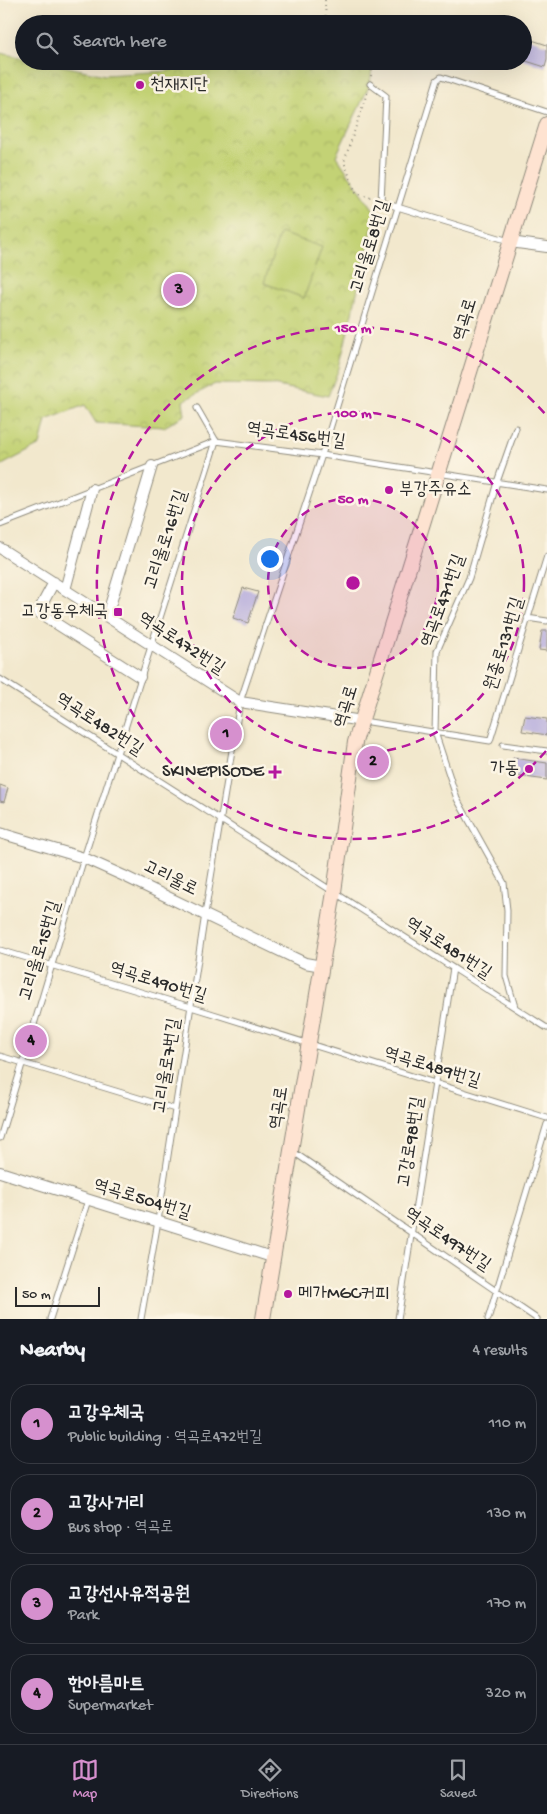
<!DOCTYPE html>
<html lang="en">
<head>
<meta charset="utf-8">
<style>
  :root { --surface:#171b24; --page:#20242c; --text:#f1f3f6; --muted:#9ea1a6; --line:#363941; --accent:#d690ce }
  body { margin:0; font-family:"Gochi Hand","Poor Story",sans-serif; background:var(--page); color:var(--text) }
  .scale { position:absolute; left:15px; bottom:12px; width:85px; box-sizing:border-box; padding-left:5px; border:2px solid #2b2b2b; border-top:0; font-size:14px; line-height:18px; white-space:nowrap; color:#2b2b2b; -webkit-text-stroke:4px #fcf5e5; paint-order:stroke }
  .you { position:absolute; left:269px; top:558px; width:18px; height:18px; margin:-12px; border:4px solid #fff; border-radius:50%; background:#1a73e8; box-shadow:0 0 0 8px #1a73e833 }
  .badge { display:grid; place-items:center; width:32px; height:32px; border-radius:50%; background:var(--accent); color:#111; font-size:16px; font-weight:700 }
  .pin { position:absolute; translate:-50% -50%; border:2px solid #fff; box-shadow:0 1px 5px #0006 }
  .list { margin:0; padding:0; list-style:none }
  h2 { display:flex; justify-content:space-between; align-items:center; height:65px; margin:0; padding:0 20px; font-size:21px }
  h2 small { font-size:16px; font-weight:400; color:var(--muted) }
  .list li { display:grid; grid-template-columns:32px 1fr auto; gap:15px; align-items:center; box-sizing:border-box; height:80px; margin:0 10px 10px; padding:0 10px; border:1px solid var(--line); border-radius:20px }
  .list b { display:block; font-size:19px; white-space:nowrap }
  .list p { margin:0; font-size:16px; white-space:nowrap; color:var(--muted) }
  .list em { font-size:16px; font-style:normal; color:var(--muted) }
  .icon { flex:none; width:28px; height:28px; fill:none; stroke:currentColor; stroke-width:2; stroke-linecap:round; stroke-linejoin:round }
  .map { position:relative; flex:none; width:547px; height:1319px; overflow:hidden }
  .search { position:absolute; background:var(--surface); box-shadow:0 5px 20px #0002; left:15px; right:15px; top:15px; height:55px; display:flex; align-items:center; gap:12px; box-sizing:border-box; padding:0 18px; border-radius:28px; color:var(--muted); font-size:19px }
  .sheet { height:425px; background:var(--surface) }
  nav { display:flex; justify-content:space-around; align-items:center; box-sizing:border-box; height:70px; border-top:1px solid var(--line); background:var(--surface); font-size:14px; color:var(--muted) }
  nav a { display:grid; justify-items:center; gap:2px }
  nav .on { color:var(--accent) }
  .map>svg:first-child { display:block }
  .park { fill:url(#park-crowns); stroke:#777e50 }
  .pitch { fill:#c3d275; stroke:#777e50 }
  .building { fill:#b8afdd }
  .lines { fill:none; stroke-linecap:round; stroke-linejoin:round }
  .lane-casing { stroke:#8e8a7c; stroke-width:7 }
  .street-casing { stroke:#8e8a7c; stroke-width:12 }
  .secondary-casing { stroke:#8e8a7c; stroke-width:16 }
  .path { stroke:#8e8a7c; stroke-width:2; stroke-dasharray:1 4; stroke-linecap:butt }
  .lane { stroke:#fff; stroke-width:5 }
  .street { stroke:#fff; stroke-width:10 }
  .secondary { stroke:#fee3d1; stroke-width:14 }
  .ring { fill:none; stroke:#b5179e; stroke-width:2.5; stroke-dasharray:9 6 }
  .poi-dot { fill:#b5179e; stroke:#fcf5e5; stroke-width:2 }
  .labels { text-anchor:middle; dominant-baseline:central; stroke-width:5; stroke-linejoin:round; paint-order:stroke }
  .poi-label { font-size:18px; fill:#2b2b2b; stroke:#fcf5e5; text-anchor:start }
  .street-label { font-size:18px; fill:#2b2b2b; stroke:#fcf5e5 }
  .centre { fill:#b5179e; stroke:#fcf5e5; stroke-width:2.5 }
  .ring-label { font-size:15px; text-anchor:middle; font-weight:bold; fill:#b5179e; stroke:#fcf5e5; stroke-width:5; stroke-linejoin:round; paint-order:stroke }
</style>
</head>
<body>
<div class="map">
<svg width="547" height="1319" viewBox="0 0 547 1319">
  <defs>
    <pattern id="park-crowns" width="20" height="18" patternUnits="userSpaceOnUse" patternTransform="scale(1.25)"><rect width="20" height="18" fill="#c3d275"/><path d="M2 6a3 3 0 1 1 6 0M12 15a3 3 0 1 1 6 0" fill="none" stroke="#a8b465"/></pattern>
  </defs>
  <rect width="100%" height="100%" fill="#fcf5e5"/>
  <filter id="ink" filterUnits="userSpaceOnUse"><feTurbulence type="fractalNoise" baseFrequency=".02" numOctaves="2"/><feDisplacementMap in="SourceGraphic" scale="10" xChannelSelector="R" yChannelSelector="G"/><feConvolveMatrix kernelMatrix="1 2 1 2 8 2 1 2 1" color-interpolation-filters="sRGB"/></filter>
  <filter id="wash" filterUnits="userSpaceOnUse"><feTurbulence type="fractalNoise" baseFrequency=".0096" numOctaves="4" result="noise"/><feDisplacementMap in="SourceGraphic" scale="20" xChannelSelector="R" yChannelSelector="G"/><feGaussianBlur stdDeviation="1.12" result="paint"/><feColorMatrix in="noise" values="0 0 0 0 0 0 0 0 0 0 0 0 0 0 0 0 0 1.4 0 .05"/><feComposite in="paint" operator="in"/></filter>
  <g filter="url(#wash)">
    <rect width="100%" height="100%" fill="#f2e8cd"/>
    <path class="park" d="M0,53L24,58V61H40L105,75L168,71L210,61H373L370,84L336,156L376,213L339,368L328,396L272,385L215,384L183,401L185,415L164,427L96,423L85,405L46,420L40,445L0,466Z"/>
    <path class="pitch" d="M280,233L322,247L304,298L264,283Z"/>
    <g id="blocks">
      <path class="building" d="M526,38L547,45V60L545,67L523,60V47Z
        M243,588L258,592L248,623L233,618Z
        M542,631H547V651L539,650Z
        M525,716L547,719V735L522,731Z
        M513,758L547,763V780L510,775Z
        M0,785L8,788L4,802L0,801Z"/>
    </g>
  </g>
  <g filter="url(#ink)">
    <use href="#blocks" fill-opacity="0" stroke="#8e8a7c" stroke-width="1"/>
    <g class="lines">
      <g class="lane-casing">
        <path id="lane" d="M370,84L386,96L381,202L509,241
          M0,525L216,441L322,455L547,490
          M527,618L547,621
          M0,679L547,1028
          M363,721L490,741L547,556
          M503,745L547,751
          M0,950L191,1007L547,1118
          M515,1007L506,976L507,910L504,883L457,799L435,732L437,651L469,578L497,482L516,428
          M0,1056L175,1109
          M0,1138L84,858L216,441L197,408
          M292,1151L537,1319
          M50,1319L88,1200
          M141,1319L158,1221L205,914L240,702L322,455L437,80L441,77L547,112
          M398,1319L453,968
          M488,1319L547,1124"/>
      </g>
      <g class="street-casing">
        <path id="street" d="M510,242L547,247
          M0,548L240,702L362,721
          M54,582L38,612L140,677
          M65,590L92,489
          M107,616L152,466
          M0,833L84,858L124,876L305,963L322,966
          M0,1172L275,1258"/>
      </g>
      <g class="secondary-casing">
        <path id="secondary" d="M263,1319L334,892L355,742L547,124"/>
      </g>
      <path class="path" d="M325,0L326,24
        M371,76L373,61
        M367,93L344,162L356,193L374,199"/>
      <use href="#lane" class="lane"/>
      <use href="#street" class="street"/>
      <use href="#secondary" class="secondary"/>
    </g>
  </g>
  <circle cx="353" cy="583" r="85" fill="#b5179e" fill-opacity=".12"/>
  <g class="ring">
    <circle cx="353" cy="583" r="85"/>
    <circle cx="353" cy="583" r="171"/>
    <path d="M546 751A256 256 0 1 1 546 415"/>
  </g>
  <g class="poi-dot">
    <circle cx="140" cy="85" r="5"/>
    <circle cx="389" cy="490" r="5"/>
    <rect x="113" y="607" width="10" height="10" rx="2.5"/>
    <circle cx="529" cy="769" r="5"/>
    <path d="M272.5 764.5h5v5h5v5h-5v5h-5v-5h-5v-5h5z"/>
    <circle cx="288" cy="1294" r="5"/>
  </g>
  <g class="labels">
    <g class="poi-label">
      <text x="150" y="85">천재지단</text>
      <text x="399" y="490">부강주유소</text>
      <text x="108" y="612" text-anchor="end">고강동우체국</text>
      <text x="519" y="769" text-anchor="end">가동</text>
      <text x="264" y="772" text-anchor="end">SKINEPISODE</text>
      <text x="298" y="1294">메가MGC커피</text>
    </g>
    <g class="street-label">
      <text transform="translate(371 247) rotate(-73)">고리울로8번길</text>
      <text transform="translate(466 320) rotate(-73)">역곡로</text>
      <text transform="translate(296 436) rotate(8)">역곡로456번길</text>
      <text transform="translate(167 540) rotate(-72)">고리울로16번길</text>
      <text transform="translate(444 601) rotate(-70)">역곡로471번길</text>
      <text transform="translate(181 644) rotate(33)">역곡로472번길</text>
      <text transform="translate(505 644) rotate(-73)">원종로131번길</text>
      <text transform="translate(347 707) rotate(-73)">역곡로</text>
      <text transform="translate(99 725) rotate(33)">역곡로482번길</text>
      <text transform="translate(170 879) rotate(26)">고리울로</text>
      <text transform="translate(448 949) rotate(33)">역곡로481번길</text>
      <text transform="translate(41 951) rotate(-73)">고리울로15번길</text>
      <text transform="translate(158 983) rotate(17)">역곡로490번길</text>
      <text transform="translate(168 1066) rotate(-81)">고리울로7번길</text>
      <text transform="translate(432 1068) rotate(17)">역곡로489번길</text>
      <text transform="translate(280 1108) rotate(-81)">역곡로</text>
      <text transform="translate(412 1142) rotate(-81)">고강로98번길</text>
      <text transform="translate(142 1200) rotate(17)">역곡로504번길</text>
      <text transform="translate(447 1240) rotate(34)">역곡로497번길</text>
    </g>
  </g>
  <circle cx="353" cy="583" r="8" class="centre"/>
  <g class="ring-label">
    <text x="353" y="332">150 m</text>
    <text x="353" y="417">100 m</text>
    <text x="353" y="503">50 m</text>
  </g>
</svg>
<div class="scale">50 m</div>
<div class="you"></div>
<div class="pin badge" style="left:226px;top:734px">1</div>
<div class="pin badge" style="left:373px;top:762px">2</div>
<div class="pin badge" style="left:179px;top:290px">3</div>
<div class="pin badge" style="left:31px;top:1041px">4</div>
<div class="search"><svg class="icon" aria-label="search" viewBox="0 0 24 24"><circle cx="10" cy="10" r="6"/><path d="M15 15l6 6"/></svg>Search here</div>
</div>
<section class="sheet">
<h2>Nearby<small>4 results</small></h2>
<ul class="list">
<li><span class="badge">1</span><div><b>고강우체국</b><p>Public building · 역곡로472번길</p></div><em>110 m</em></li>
<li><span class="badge">2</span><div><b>고강사거리</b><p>Bus stop · 역곡로</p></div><em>130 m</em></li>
<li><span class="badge">3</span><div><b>고강선사유적공원</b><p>Park</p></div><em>170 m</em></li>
<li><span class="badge">4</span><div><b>한아름마트</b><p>Supermarket</p></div><em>320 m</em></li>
</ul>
</section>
<nav>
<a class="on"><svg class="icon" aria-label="map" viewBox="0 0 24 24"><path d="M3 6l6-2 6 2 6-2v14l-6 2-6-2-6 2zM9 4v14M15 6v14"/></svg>Map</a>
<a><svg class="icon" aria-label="directions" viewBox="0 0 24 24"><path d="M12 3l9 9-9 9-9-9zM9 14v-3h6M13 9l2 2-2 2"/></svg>Directions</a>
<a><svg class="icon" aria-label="saved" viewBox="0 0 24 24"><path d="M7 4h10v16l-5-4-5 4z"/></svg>Saved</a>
</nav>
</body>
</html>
